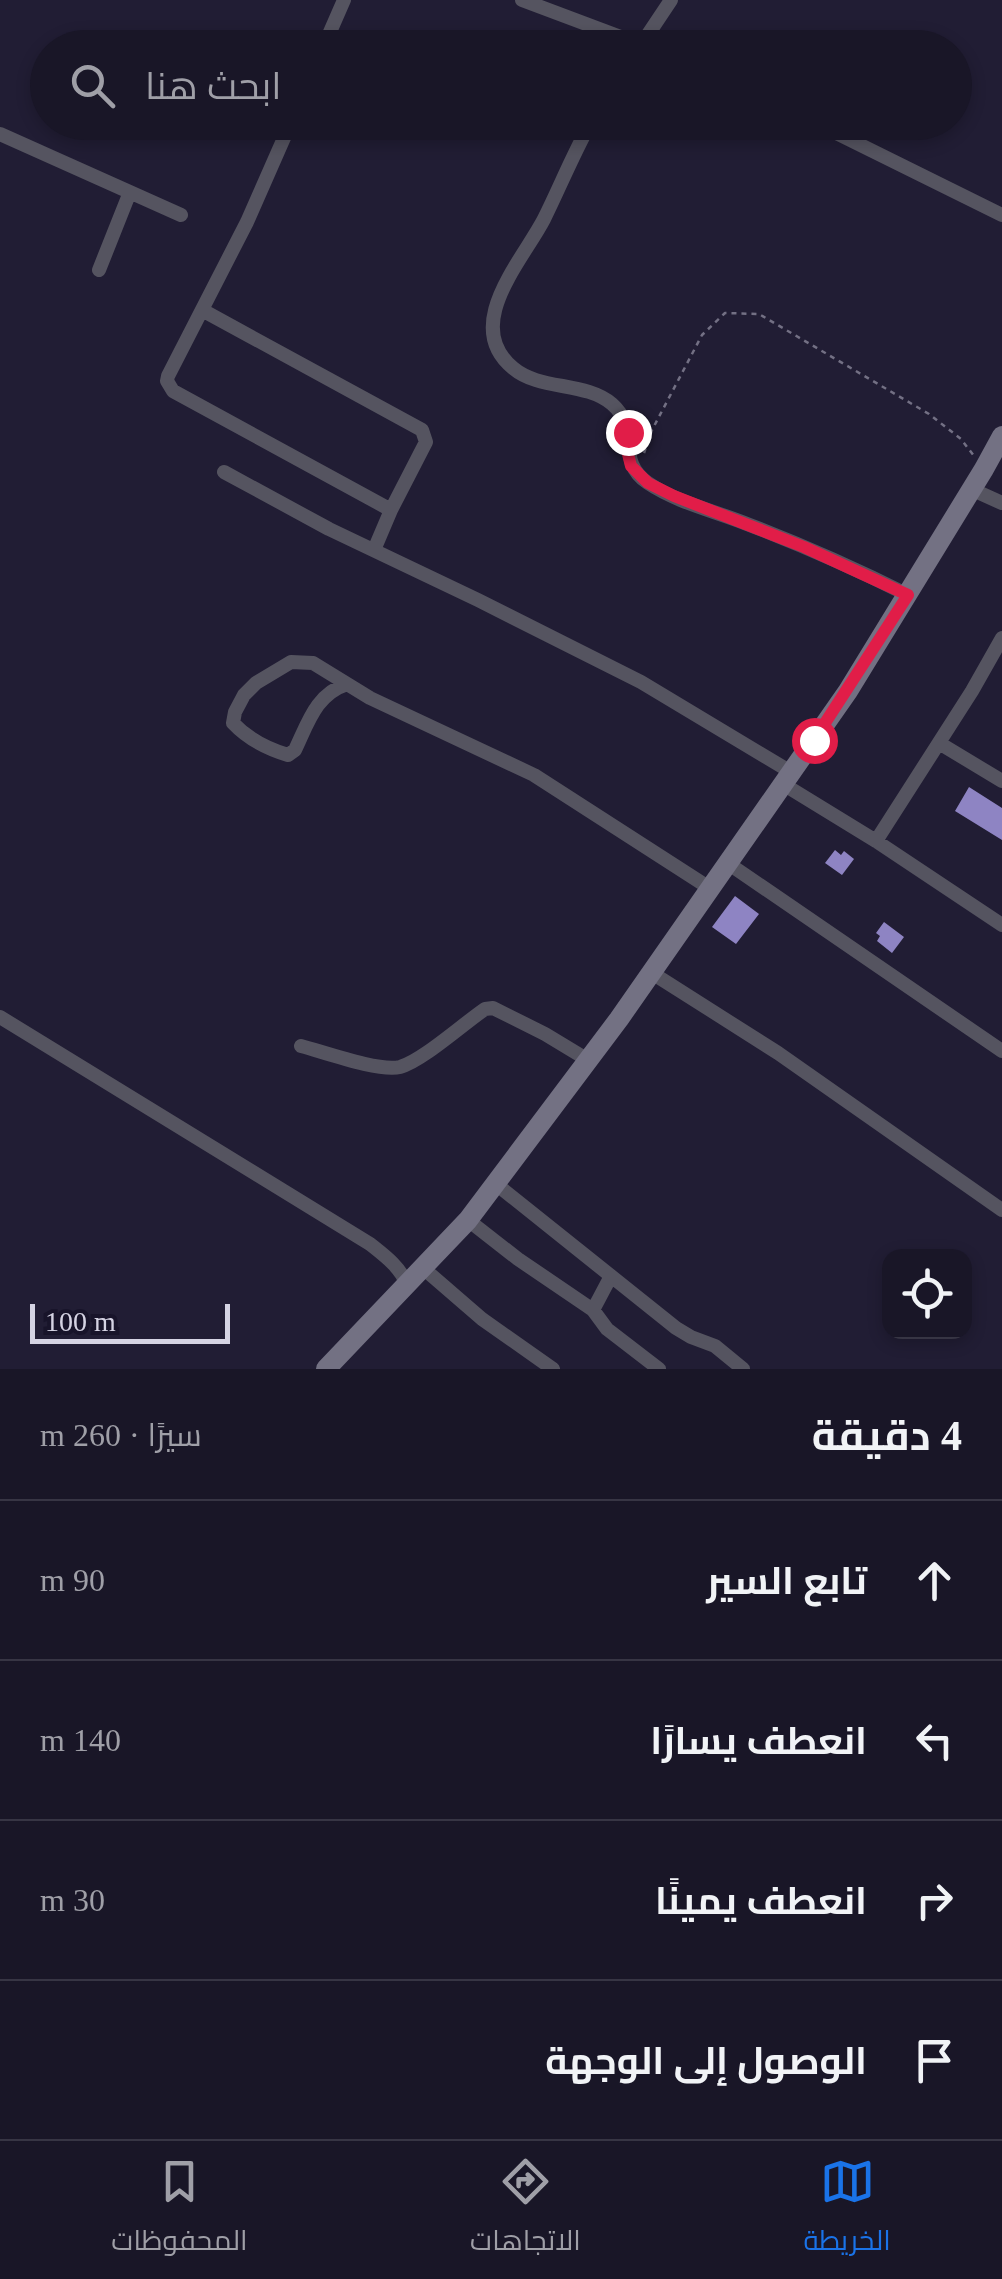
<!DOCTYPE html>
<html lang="ar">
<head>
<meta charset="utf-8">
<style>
  :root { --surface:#191627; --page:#262333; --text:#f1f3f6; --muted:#9f9fa7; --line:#373544; --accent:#1a73e8 }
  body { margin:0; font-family:"Times New Roman",Cairo,serif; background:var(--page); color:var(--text); direction:rtl }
  .controls { position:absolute; right:30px; bottom:30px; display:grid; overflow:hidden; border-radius:20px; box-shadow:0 5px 15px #0003 }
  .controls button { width:90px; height:90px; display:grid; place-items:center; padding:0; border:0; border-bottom:2px solid var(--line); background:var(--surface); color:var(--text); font:50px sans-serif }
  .scale { position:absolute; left:30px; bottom:25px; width:200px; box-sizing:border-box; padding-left:10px; border:5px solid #d5d3e3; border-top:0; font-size:28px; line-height:35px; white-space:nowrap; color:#d5d3e3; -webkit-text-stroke:8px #18142a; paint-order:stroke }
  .stop { position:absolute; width:30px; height:30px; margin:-22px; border:8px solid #e11d48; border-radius:50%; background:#fff }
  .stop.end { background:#e11d48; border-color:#fff; box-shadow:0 2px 10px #0008 }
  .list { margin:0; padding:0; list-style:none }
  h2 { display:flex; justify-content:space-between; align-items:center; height:130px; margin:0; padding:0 40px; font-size:42px }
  h2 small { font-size:32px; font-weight:400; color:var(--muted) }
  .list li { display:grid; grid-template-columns:65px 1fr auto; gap:30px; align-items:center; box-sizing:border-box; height:160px; padding:0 40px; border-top:2px solid var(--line) }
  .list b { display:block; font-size:38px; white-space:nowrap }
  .list em { font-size:32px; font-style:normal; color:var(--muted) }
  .icon { flex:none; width:55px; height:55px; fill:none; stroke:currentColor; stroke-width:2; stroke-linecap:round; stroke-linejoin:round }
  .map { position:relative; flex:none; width:1002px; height:1369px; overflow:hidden; direction:ltr }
  .search { position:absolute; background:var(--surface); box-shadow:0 5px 15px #0003; left:30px; right:30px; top:30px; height:110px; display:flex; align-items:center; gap:25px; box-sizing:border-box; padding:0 35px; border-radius:55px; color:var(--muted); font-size:38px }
  .sheet { height:770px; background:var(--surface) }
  nav { display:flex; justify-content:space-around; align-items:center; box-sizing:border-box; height:140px; border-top:2px solid var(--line); background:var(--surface); font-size:28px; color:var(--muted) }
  nav a { display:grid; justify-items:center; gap:5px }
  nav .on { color:var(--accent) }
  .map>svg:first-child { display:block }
  .building { fill:#8e84c3 }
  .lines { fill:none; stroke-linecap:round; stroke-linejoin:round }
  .path { stroke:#737084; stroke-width:2.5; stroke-dasharray:5 5; stroke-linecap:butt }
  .minor { stroke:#555460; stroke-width:14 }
  .secondary { stroke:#737183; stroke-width:20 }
  .route { stroke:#e11d48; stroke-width:12 }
</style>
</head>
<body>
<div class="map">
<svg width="1002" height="1369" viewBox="0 0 1002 1369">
  <rect width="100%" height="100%" fill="#211d34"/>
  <path class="building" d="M969,787L1002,808V840L955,811Z
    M835,850L841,855L844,851L854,859L842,875L825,863Z
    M735,896L759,914L736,944L712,927Z
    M884,922L904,937L892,953L877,941L880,936L876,933Z"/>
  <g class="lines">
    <path class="path" d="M644,453L652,430L702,335L725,313L759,314L929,414L961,439L974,456"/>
    <path class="minor" d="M522,0L650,48
      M323,48L344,0
      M639,48L671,0
      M591,122C573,154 560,187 544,219C523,260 461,325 513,368C540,391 585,381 612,404C640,428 615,461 648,483C678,503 715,511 747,524C802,545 856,569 908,595
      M814,122L1002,215
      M0,134L181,215
      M99,270L130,192
      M202,310L422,430L426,442L391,510L173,391L167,381L168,376L247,222L291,122
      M224,472L329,529L478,600L641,682L791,772
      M971,489L1002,503
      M374,550L391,510
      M347,684C316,694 308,723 295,750L288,755C268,749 247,738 233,723L235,712L244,695L256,683L291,662L313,663L370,698L534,775L711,889
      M939,743L1002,781
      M783,784L876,841L1002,925
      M876,841L972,691L1002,638
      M729,864L1002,1051
      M652,973L778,1053L1002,1210
      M0,1017L370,1244C385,1256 399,1266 407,1284
      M301,1046C324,1052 379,1072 400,1067C422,1061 463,1024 485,1009L493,1008L545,1034L588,1060
      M496,1184L676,1328L691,1337L715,1346L743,1369
      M468,1220L518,1259L593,1310L607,1329L659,1369
      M423,1268L482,1319L553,1369
      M593,1310L611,1276"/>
    <path class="secondary" d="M326,1369L468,1220L619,1019L848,691L984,469L1002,436"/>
  </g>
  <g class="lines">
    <path class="route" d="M628,432V454L631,466L648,483L674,496L804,547L908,595L814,740"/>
  </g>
</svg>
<div class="controls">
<button><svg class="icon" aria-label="locate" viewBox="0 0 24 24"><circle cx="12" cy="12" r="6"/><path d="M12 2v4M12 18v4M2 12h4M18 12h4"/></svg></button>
</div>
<div class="scale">100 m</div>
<div class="stop" style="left:814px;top:740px"></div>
<div class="stop end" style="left:628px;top:432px"></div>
<div class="search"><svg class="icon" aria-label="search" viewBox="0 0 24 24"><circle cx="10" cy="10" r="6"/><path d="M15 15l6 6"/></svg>ابحث هنا</div>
</div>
<section class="sheet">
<h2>4 دقيقة<small>سيرًا · 260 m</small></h2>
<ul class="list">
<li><svg class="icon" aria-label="ahead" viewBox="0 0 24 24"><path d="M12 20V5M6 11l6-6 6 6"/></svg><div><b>تابع السير</b></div><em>90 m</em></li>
<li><svg class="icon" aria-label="left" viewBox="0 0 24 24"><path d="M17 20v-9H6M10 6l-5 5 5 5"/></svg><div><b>انعطف يسارًا</b></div><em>140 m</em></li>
<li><svg class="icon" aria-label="right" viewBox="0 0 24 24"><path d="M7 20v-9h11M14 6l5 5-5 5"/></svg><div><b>انعطف يمينًا</b></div><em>30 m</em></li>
<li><svg class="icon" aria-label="arrive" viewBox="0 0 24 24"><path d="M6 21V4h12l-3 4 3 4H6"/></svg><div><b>الوصول إلى الوجهة</b></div></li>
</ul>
</section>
<nav>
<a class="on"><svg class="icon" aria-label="map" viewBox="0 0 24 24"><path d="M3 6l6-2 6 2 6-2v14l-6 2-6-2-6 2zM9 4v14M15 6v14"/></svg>الخريطة</a>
<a><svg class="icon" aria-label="directions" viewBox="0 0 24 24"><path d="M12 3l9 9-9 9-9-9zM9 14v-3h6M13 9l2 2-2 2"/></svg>الاتجاهات</a>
<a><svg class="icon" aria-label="saved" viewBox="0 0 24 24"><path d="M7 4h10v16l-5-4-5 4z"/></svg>المحفوظات</a>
</nav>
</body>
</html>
